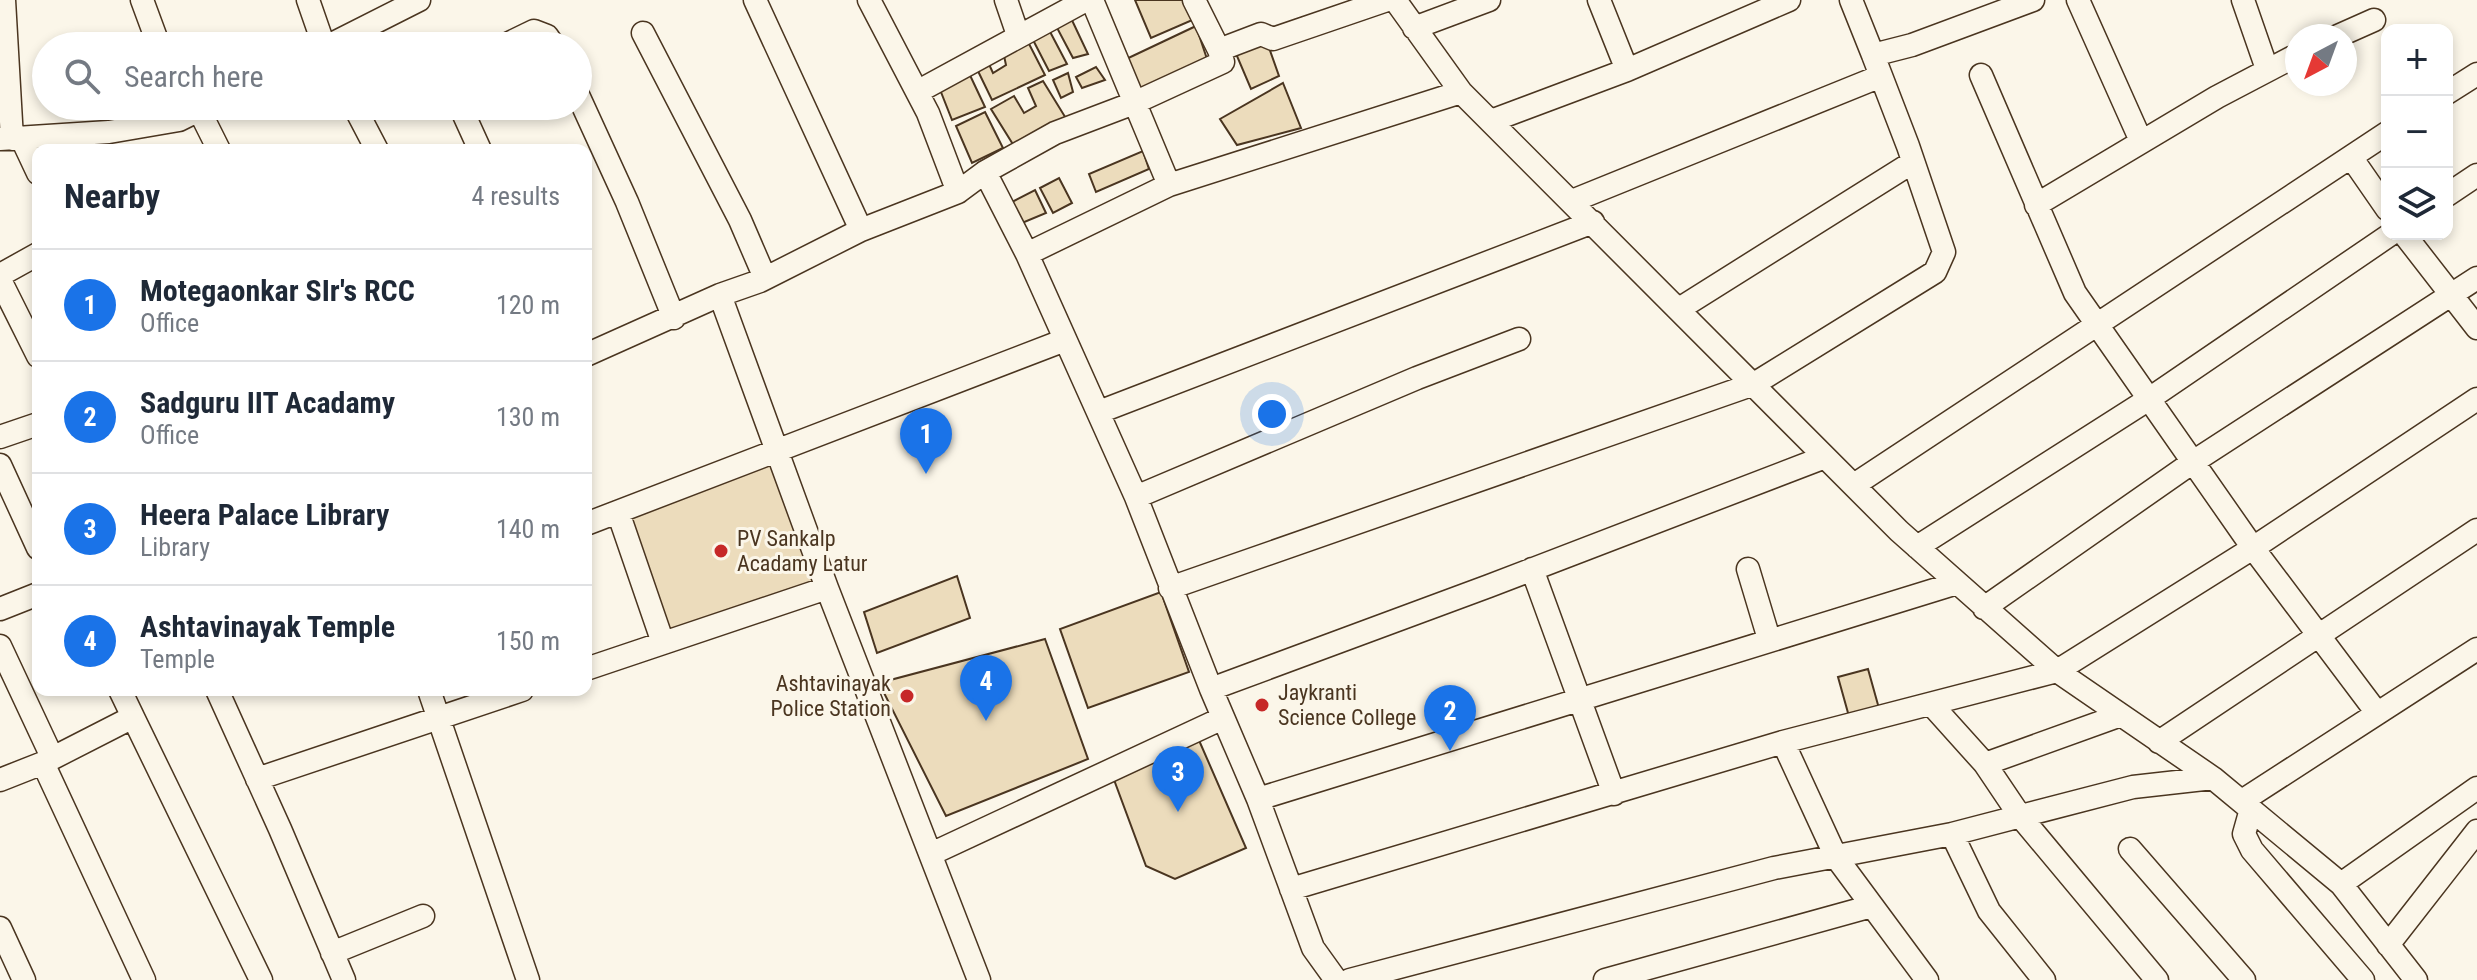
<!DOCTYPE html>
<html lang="en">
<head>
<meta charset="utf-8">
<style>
  :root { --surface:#fff; --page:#f2f2f3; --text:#1f2937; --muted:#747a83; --line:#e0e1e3; --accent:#1a73e8 }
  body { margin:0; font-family:"Roboto Condensed",sans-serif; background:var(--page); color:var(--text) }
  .controls { position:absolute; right:24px; top:24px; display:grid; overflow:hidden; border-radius:16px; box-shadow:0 4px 12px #0003 }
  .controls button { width:72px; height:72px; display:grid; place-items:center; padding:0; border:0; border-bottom:2px solid var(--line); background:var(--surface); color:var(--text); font:40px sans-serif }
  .compass { position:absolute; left:2285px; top:24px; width:72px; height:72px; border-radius:50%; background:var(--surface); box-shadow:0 4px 12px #0003; rotate:221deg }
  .you { position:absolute; left:1272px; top:414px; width:28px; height:28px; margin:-20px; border:6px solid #fff; border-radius:50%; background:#1a73e8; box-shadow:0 0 0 12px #1a73e833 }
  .badge { display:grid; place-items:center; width:52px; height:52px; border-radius:50%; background:var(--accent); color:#fff; font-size:26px; font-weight:700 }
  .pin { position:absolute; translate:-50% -66px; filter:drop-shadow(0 2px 4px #0008) }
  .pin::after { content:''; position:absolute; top:42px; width:28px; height:24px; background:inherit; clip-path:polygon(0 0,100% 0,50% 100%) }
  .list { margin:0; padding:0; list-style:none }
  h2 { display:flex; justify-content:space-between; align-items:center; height:104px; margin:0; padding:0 32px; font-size:34px }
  h2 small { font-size:26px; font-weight:400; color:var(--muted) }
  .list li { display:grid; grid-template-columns:52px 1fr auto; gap:24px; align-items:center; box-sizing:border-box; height:112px; padding:0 32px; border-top:2px solid var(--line) }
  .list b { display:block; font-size:30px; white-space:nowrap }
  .list p { margin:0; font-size:26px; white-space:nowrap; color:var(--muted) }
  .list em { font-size:26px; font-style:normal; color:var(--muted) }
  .icon { flex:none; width:44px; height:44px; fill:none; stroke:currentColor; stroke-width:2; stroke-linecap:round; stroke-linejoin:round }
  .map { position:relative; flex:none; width:2477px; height:980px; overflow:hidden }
  .search { position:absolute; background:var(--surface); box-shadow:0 4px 12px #0003; left:32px; top:32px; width:560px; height:88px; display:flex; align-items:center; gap:20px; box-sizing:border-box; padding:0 28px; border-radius:44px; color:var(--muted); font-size:30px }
  .panel { position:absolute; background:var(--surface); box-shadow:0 4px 12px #0003; left:32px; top:144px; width:560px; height:552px; border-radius:16px }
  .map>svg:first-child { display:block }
  .building { fill:#ecdcbc; stroke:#4a3520; stroke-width:2 }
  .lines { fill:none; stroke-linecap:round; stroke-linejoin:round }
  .minor-casing { stroke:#4a3520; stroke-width:25 }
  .minor { stroke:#fbf6e9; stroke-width:22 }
  .poi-dot { fill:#c62828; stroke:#fbf6e9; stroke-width:3 }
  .labels { text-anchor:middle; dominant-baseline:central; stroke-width:6; stroke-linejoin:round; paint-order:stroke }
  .poi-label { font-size:22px; fill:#4a3520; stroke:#fbf6e9; text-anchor:start }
</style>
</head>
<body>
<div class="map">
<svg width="2477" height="980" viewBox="0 0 2477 980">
  <rect width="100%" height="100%" fill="#fbf6e9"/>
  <path class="building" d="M1135,0H1188L1197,18L1151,38Z
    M1070,16L1088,54L1073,58L1055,24Z
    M1047,26L1067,64L1049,71L1031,36Z
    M1196,26L1207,59L1139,93L1122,61Z
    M1026,38L1045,75L992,100L977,69L988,62L993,73L1006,65L1003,51Z
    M1267,42L1279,76L1251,89L1234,49Z
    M1096,67L1105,80L1082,88L1076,77Z
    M968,71L985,107L952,120L939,87Z
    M1068,73L1073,92L1061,98L1053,80Z
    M1043,81L1067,120L1014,146L991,109L1014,96L1024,113L1036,106L1028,88Z
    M1283,83L1301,128L1237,145L1220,119Z
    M985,112L1003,148L972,163L956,126Z
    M1143,151L1149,169L1096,192L1089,174Z
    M1059,178L1072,203L1053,213L1040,188Z
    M1035,190L1046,213L1022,223L1010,203Z
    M771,463L814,585L670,633L626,517Z
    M957,576L970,618L877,653L864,612Z
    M1161,592L1189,672L1088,708L1060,629Z
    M1045,639L1088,759L946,816L879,683Z
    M1868,669L1880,712L1850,720L1838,677Z
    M1198,738L1246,848L1175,879L1146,866L1113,777Z"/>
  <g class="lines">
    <g class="minor-casing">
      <path id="minor" d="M4,0L12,139
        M142,0L159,46
        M308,0L324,46
        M755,0L861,230
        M869,0L928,113L958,192
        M1006,0L1018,35
        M1092,0L1169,185
        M1194,0L1219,50
        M1395,0L1461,92L1899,531L2057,671L2213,778L2341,884L2477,788
        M1599,0L1627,70
        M1851,0L1873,55
        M2078,0L2141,141
        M2243,0L2267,69
        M1414,28L1489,0
        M643,33L740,220L765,278
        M2338,36L2374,20
        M328,46L419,0
        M503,46L534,31L547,36L554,46
        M1981,75L2075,293L2253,548L2377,713
        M917,92L1086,0
        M2447,93L2477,74
        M578,95L627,202L674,318
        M354,106L377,150
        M460,106L480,150
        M199,110L219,150
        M1491,121L1627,70L1789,0
        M0,139L109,132L179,120L207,106
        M22,139L38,173
        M2351,157L2387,209
        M985,172L1027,254L1136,497L1211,689L1258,799L1313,948L1336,980
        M2447,195L2477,175
        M1572,201L1881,76
        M2036,205L2217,97L2297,55
        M2404,234L2477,328
        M1027,254L1169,185L1461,92
        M0,275L38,254
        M0,280L38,356
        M720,295L827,588L979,980
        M1679,309L1913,162
        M586,355L720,295L760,281L861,230L958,192L985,172L1055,133L1134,103L1223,62L1219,50L1261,34L1273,39L1387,0
        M1099,412L1593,222
        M0,437L38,424
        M0,465L38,548
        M1854,485L2387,133
        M1136,497L1417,378L1519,339
        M618,512L663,643
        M586,524L1065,340
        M1917,547L2149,399L2391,234
        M1532,569L1614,794
        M1748,569L1769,639
        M1170,588L1754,384L1935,272L1944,252L1908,146L1873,55L1912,45L2033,0
        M1984,608L2193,462L2477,278
        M0,609L38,594
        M0,646L52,757
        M586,669L827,588
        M1211,689L1489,586L1825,457
        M120,690L133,717
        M217,690L280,829L344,980
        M429,690L528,980
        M1931,704L1985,764L2020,816L2157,980
        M1783,742L2057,671L2253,548L2477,399
        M2159,742L2477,530
        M1985,764L2121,715
        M257,779L522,690
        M0,780L43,763
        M1258,799L1957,583
        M2242,801L2477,649
        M2251,809L2244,834L2252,850L2363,980
        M1952,834L1989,911L2044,980
        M2130,849L2244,980
        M931,854L1223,718
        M2341,884L2416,980
        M1291,889L1783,742L1836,857L1927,980
        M0,928L24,980
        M2388,945L2477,831
        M332,953L423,916
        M144,980L43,763L133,717L261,980
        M1350,980L1774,868L1952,834L2133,787L2213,778
        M1605,980L1872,906"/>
    </g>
    <use href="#minor" class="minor"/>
  </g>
  <g class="poi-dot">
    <circle cx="721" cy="551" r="8"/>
    <circle cx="907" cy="696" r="8"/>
    <circle cx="1262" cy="705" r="8"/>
  </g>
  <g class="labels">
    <g class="poi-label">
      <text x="737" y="538">PV Sankalp<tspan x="737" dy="25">Acadamy Latur</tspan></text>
      <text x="891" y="683" text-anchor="end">Ashtavinayak<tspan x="891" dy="25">Police Station</tspan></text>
      <text x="1278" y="692">Jaykranti<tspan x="1278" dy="25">Science College</tspan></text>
    </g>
  </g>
</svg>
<div class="controls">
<button>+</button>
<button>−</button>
<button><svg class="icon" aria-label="layers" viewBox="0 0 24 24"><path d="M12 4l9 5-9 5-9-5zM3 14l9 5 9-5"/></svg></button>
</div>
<svg class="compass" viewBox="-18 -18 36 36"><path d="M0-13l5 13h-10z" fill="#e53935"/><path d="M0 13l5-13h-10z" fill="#747a83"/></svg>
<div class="you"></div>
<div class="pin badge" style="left:926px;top:474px">1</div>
<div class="pin badge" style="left:1450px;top:751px">2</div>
<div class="pin badge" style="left:1178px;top:812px">3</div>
<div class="pin badge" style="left:986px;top:721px">4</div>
<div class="search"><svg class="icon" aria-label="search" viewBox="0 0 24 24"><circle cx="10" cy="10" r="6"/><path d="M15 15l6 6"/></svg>Search here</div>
<section class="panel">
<h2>Nearby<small>4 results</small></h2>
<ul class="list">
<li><span class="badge">1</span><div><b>Motegaonkar SIr's RCC</b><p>Office</p></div><em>120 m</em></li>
<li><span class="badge">2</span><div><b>Sadguru IIT Acadamy</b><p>Office</p></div><em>130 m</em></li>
<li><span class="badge">3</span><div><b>Heera Palace Library</b><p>Library</p></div><em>140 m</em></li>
<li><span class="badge">4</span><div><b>Ashtavinayak Temple</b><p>Temple</p></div><em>150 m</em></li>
</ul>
</section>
</div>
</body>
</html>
